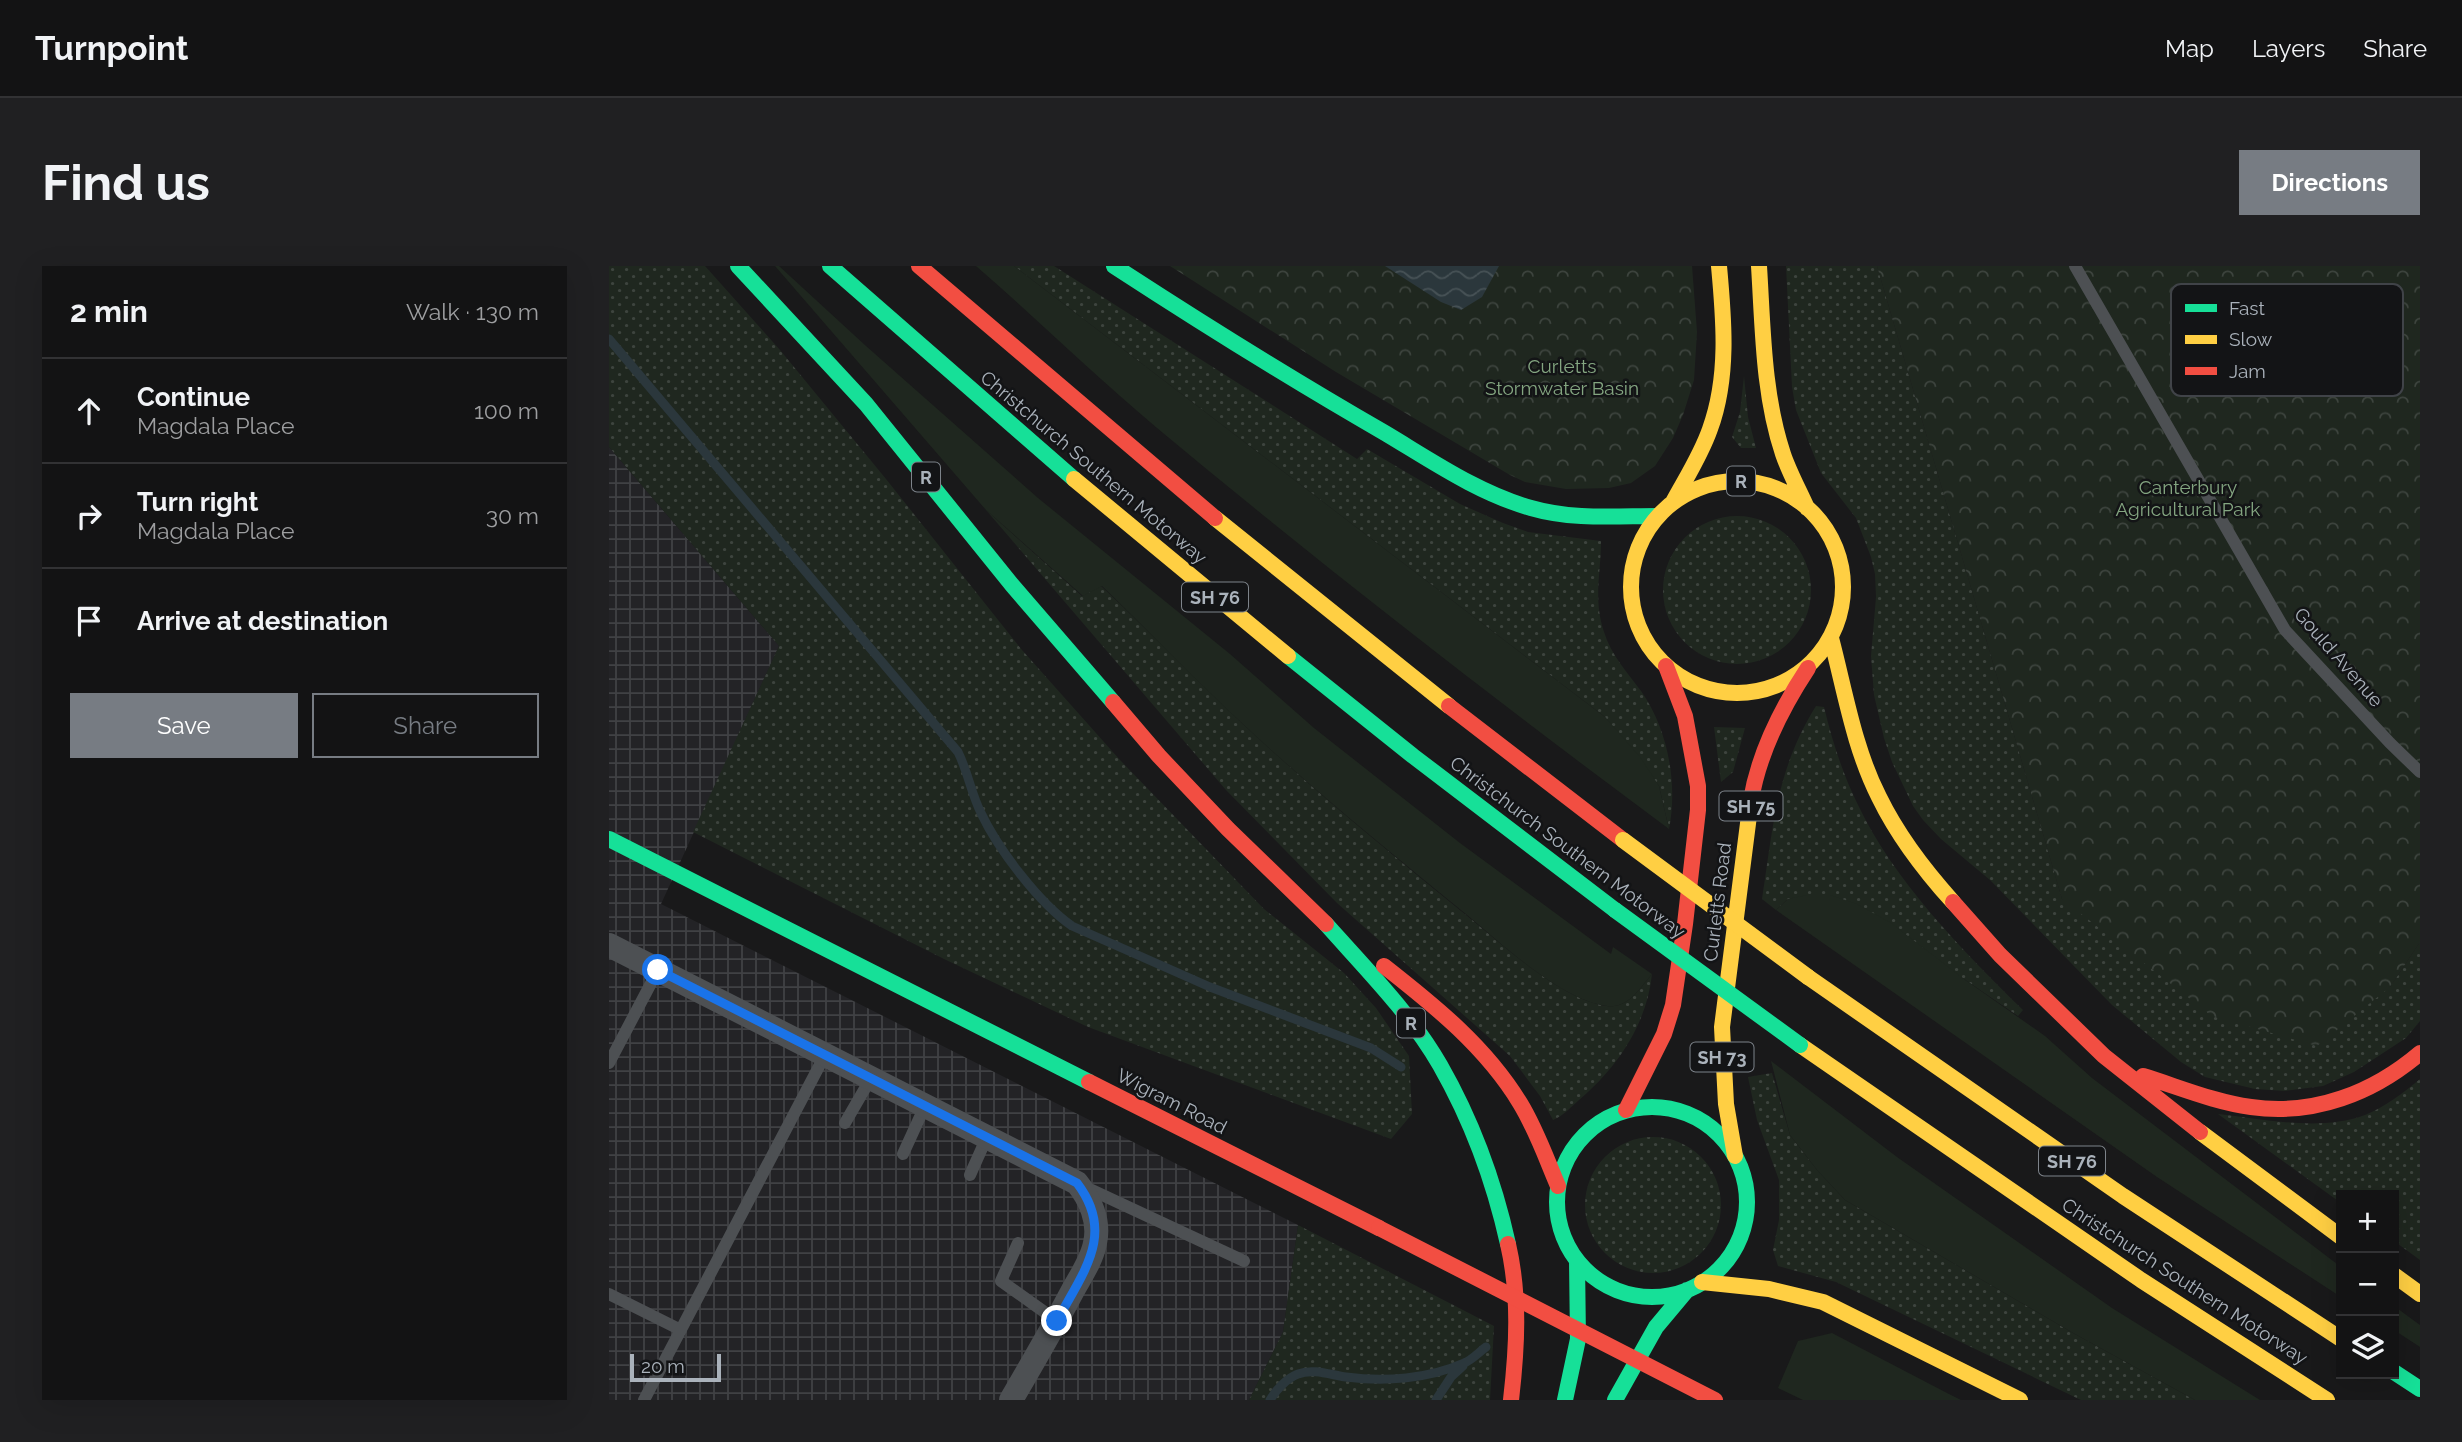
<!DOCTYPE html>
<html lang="en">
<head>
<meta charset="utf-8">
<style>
  :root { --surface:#131314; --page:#202022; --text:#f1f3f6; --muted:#9d9ea0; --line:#323234; --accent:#777c83 }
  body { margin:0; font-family:Raleway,sans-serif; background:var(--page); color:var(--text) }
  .controls { position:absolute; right:21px; bottom:21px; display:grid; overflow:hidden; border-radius:0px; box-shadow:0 7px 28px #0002 }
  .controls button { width:63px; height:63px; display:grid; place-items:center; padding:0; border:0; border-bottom:2px solid var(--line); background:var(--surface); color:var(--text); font:35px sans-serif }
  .scale { position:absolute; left:21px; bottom:18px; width:91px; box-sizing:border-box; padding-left:7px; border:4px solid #aab2bb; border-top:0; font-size:19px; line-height:24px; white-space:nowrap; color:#aab2bb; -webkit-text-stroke:5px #131416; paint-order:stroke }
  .stop { position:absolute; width:21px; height:21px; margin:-16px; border:5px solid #1a73e8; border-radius:50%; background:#fff }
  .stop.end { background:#1a73e8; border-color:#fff; box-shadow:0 2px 7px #0008 }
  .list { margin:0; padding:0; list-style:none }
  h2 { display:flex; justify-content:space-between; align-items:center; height:91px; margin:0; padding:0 28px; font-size:30px }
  h2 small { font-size:23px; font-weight:400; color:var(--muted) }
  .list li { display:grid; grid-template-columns:46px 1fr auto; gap:21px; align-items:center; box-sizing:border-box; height:105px; padding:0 28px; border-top:2px solid var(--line) }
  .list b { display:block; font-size:26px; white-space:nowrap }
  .list p { margin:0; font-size:23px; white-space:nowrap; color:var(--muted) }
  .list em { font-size:23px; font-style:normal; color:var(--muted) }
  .actions { display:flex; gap:14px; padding:21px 28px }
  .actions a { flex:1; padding:16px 0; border:2px solid var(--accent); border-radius:0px; text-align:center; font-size:24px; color:var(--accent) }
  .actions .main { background:var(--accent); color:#fff }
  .icon { flex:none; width:38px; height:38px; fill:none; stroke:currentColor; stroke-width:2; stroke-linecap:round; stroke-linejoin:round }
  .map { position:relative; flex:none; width:1811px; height:1134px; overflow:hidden; border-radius:0px }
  header { display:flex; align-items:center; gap:42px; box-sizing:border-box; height:98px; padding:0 35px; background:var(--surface); border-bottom:2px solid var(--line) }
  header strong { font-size:33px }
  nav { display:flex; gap:38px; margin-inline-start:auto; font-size:24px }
  .intro { display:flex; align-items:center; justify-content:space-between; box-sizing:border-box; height:168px; padding:0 42px }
  h1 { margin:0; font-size:49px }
  .button { padding:18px 32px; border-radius:0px; background:var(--accent); color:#fff; font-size:24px; font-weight:700 }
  main { display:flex; gap:42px; padding:0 42px }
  aside { flex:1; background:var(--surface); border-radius:0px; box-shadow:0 7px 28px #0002 }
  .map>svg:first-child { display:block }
  .industrial { fill:url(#industrial-grid) }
  .grass { fill:url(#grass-dots) }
  .forest { fill:url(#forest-crowns) }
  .garden { fill:#1f271f }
  .water { fill:url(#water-waves) }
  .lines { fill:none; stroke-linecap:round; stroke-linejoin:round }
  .stream { stroke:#2b373c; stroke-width:9 }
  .lane { stroke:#4d5053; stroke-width:12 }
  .street { stroke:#4d5053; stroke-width:24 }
  .fast { stroke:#16e098; stroke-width:16 }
  .slow { stroke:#ffcf43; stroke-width:16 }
  .jam { stroke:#f24e42; stroke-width:16 }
  .fast-bridge { stroke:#16e098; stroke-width:16 }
  .slow-bridge { stroke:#ffcf43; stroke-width:16 }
  .jam-bridge { stroke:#f24e42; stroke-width:16 }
  .route { stroke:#1a73e8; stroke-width:9 }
  .labels { text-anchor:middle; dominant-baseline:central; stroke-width:5; stroke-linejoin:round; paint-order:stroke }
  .shield { fill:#131416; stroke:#7d838a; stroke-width:2 }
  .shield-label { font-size:18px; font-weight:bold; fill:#aab2bb }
  .park-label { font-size:19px; fill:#84a681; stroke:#131416 }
  .street-label { font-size:19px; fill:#aab2bb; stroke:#131416 }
  .key { fill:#131416; stroke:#404348; stroke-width:2 }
  .key-label { font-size:19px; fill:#aab2bb }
</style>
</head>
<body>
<header>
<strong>Turnpoint</strong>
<nav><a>Map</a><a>Layers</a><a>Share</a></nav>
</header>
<div class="intro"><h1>Find us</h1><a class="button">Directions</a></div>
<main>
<aside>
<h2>2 min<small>Walk · 130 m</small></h2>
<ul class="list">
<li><svg class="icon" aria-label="ahead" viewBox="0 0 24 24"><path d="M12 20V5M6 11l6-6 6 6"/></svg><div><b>Continue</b><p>Magdala Place</p></div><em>100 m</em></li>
<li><svg class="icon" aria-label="right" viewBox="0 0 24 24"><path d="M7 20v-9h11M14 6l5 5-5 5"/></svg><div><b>Turn right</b><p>Magdala Place</p></div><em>30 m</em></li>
<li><svg class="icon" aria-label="arrive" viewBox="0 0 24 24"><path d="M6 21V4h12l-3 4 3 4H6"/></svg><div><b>Arrive at destination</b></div></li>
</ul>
<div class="actions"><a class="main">Save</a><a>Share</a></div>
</aside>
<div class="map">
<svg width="1811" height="1134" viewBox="0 0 1811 1134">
  <defs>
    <pattern id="industrial-grid" width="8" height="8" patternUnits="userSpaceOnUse" patternTransform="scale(1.75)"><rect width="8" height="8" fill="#232326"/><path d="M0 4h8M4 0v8" fill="none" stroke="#404144"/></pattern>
    <pattern id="grass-dots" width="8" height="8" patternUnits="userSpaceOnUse" patternTransform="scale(1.75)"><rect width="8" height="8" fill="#1f271f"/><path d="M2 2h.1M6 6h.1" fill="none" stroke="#3d443e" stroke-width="1.8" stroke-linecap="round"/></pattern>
    <pattern id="forest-crowns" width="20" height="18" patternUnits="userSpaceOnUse" patternTransform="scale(1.75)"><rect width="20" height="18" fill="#1f271f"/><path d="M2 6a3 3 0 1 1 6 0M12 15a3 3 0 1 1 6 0" fill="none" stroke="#3d443e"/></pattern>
    <pattern id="water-waves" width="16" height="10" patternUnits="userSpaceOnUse" patternTransform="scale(1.75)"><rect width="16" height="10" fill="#2b373c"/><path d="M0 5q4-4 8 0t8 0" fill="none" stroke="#475256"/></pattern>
  </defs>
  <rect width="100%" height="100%" fill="#19191a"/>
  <path class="industrial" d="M0,181L170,380L52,638L689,959L674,1066L640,1134H0Z"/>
  <path class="grass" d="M0,0H96L171,84L277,213L413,384L511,494L655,643L735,707L767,742L800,790L803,848L782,873L479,761L335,693L84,566L170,380L0,181Z
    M405,0H445L748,193L758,183L851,238L894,257L919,266L992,275C992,308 984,332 995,366C1002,389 1018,406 1032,425C1059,463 1069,518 1060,563L1050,520L996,451Z
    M1177,0H1268L1453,633L1781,721L1811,676V755L1797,772L1745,806L1714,820L1676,825L1646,823L1596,811L1572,796L1503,739L1381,614L1332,573L1314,554L1304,540L1283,496L1275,472L1265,429L1262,390L1267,331L1266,308L1262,291L1247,252L1212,207L1187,144L1183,121Z
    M1135,110L1139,151L1147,182H1132L1123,171L1131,146Z
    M377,244L473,330L492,320C541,366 587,414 636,460C707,526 782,588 857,649C893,678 952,734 998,740C1019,743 1031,722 1043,708C1038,758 1008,802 970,834C962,841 954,850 944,854L931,830L901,790L728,637L617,524Z
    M1054 324a74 74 0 1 1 148 0a74 74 0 1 1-148 0Z
    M1207,440L1215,441C1223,474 1233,506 1248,537C1284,614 1353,684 1414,744L1409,750L1355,713L1179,633L1167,644L1153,633C1164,562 1167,504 1207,440Z
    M1105,461L1136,462L1124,506L1112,516Z
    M1163,807L1181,869L1208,904L1236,934L1464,1067L1586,1134H1472L1227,1016L1169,1000L1164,984L1170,954V914L1148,854L1139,811Z
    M1811,813V994L1785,975V929H1732V937L1609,848C1656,853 1710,866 1756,849C1776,841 1794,827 1811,813Z
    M976 939a68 68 0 1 1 136 0a68 68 0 1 1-136 0Z
    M689,959L885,1060L881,1134H640L674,1066Z"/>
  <path class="forest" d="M561,0H1083L1088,66L1085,114L1074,149L1064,172L1046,200L1022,217L1000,222L957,223L916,216L901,209L727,106Z
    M1268,0H1811V676L1781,721L1708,780L1603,750L1453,633Z"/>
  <path class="garden" d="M166,0H170L257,80L429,232L621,388L705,462L851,577L1002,688L1004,681L1043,708C1031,722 1019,743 998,740C952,734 893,678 858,649C783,588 707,526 636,460C587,415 541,366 493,320L474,330L377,244Z
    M367,0H405L996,451L1031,491L1050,520L1060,563C886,434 715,301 548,162C486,110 428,53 367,0Z
    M1198,629H1221L1248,638L1282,657L1355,713L1436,770L1483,812L1732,1001V1031L1548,911L1167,644L1179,633Z
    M1162,795L1288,891L1503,1042L1651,1134H1586L1464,1067L1236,934L1208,904L1181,869Z
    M1785,1040L1811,1059V1081L1785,1064Z
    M1223,1067L1338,1127L1352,1134H1194L1169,1122L1189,1075Z"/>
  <path class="water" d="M776,0H890L873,31L852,44L832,36Z"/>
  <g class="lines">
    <path class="stream" d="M0,73L349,486C359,506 362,527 372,547C389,583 430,637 463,660L601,721L762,782L792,801
      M661,1134C667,1124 678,1112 689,1108C704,1102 722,1109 737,1111C776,1116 819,1113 855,1097C863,1094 870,1086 877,1081
      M827,1134L842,1111L854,1100"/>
    <path class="lane" d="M1466,0L1676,364L1781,477L1811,506
      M0,797L49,704
      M236,857L262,812
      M294,888L316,840
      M361,909L378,871
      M474,920L635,995
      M409,977L392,1015L448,1055
      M0,1028L72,1064
      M35,1134L216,789"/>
    <path class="street" d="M0,679L468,917C481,933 491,955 486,977C483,994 471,1011 463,1026C444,1062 423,1098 402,1134"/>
    <path class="fast" d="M129,0L257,138L403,319L504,436
      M221,0L465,213
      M505,0C594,58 684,114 776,167C823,195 869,227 922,242C963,254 1007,250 1049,250
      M679,390L804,490L1006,644
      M0,573L480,816
      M717,658C757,703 801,747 831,799C863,855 885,915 899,978
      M948 936a95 95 0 1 1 190 0a95 95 0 1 1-190 0Z
      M1785,1106L1811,1123
      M956,1134L969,1073L968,995
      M1006,1134L1047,1061L1078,1024"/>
    <path class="slow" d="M1150,0C1154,63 1154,128 1174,188C1180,206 1190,224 1198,242
      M465,213L679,390
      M1022 321a106 106 0 1 1 212 0a106 106 0 1 1-212 0Z
      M1064,236C1077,212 1092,189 1101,163C1120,111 1115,54 1110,0
      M606,252L840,440
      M1222,372C1236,425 1245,482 1270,531C1288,568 1316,605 1344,636
      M1199,711L1514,930L1732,1073
      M1191,779L1532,1014L1718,1134
      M1591,866L1732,971
      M1126,890L1117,838L1113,761L1142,534
      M1785,1009L1811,1028
      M1093,1016L1160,1023L1214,1036L1411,1134"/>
    <path class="jam" d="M310,0L606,252
      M504,436L550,490L619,563L717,658
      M840,440L1014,574
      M1142,534C1150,486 1172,443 1199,402
      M1344,636L1391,689L1495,790L1591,866
      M775,700C826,740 877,781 911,837C927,863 937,892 949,920
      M1534,810C1570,821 1605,836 1642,841C1705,850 1764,827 1811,787
      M480,816L770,962
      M1017,844L1055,768L1064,739L1076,658L1089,544V520L1076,450L1057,400
      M899,978C911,1030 908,1082 902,1134"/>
    <path class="fast-bridge" d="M1006,644L1191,779"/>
    <path class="slow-bridge" d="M1014,574L1199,711"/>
    <path class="jam-bridge" d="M770,962L1106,1134"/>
  </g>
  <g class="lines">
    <path class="route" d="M49,704L468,917C507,968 474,1006 448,1055"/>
  </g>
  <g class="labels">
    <g class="shield">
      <rect x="303" y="196.5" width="28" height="29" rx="5"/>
      <rect x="1118" y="200.5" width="28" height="29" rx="5"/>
      <rect x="573" y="316.5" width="66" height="29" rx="5"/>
      <rect x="1110.5" y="525.5" width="63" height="29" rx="5"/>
      <rect x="788" y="742.5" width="28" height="29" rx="5"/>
      <rect x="1081.5" y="776.5" width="63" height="29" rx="5"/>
      <rect x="1430" y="880.5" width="66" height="29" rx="5"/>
    </g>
    <g class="shield-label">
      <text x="317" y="211">R</text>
      <text x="1132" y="215">R</text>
      <text x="606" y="331">SH 76</text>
      <text x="1142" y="540">SH 75</text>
      <text x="802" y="757">R</text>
      <text x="1113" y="791">SH 73</text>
      <text x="1463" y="895">SH 76</text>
    </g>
    <g class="park-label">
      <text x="953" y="100">Curletts<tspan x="953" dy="22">Stormwater Basin</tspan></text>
      <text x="1579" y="221">Canterbury<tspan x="1579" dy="22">Agricultural Park</tspan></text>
    </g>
    <g class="street-label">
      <text transform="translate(485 201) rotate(40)">Christchurch Southern Motorway</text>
      <text transform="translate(1730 391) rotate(49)">Gould Avenue</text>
      <text transform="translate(959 581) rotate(37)">Christchurch Southern Motorway</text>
      <text transform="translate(1108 636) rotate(-83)">Curletts Road</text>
      <text transform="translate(563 835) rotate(27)">Wigram Road</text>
      <text transform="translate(1576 1015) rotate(33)">Christchurch Southern Motorway</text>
    </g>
  </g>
  <rect x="1562" y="18" width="232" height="112" rx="10" class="key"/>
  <rect x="1576" y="38" width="32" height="8" fill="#16e098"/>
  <rect x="1576" y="69" width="32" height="9" fill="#ffcf43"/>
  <rect x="1576" y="101" width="32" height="8" fill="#f24e42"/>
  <g class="key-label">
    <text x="1620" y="49">Fast</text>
    <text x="1620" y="80">Slow</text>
    <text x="1620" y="112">Jam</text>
  </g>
</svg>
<div class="controls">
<button>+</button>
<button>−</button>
<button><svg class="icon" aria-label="layers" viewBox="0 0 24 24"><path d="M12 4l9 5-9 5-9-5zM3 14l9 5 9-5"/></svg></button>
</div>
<div class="scale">20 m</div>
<div class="stop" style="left:49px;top:704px"></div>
<div class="stop end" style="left:448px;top:1055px"></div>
</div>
</main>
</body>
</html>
